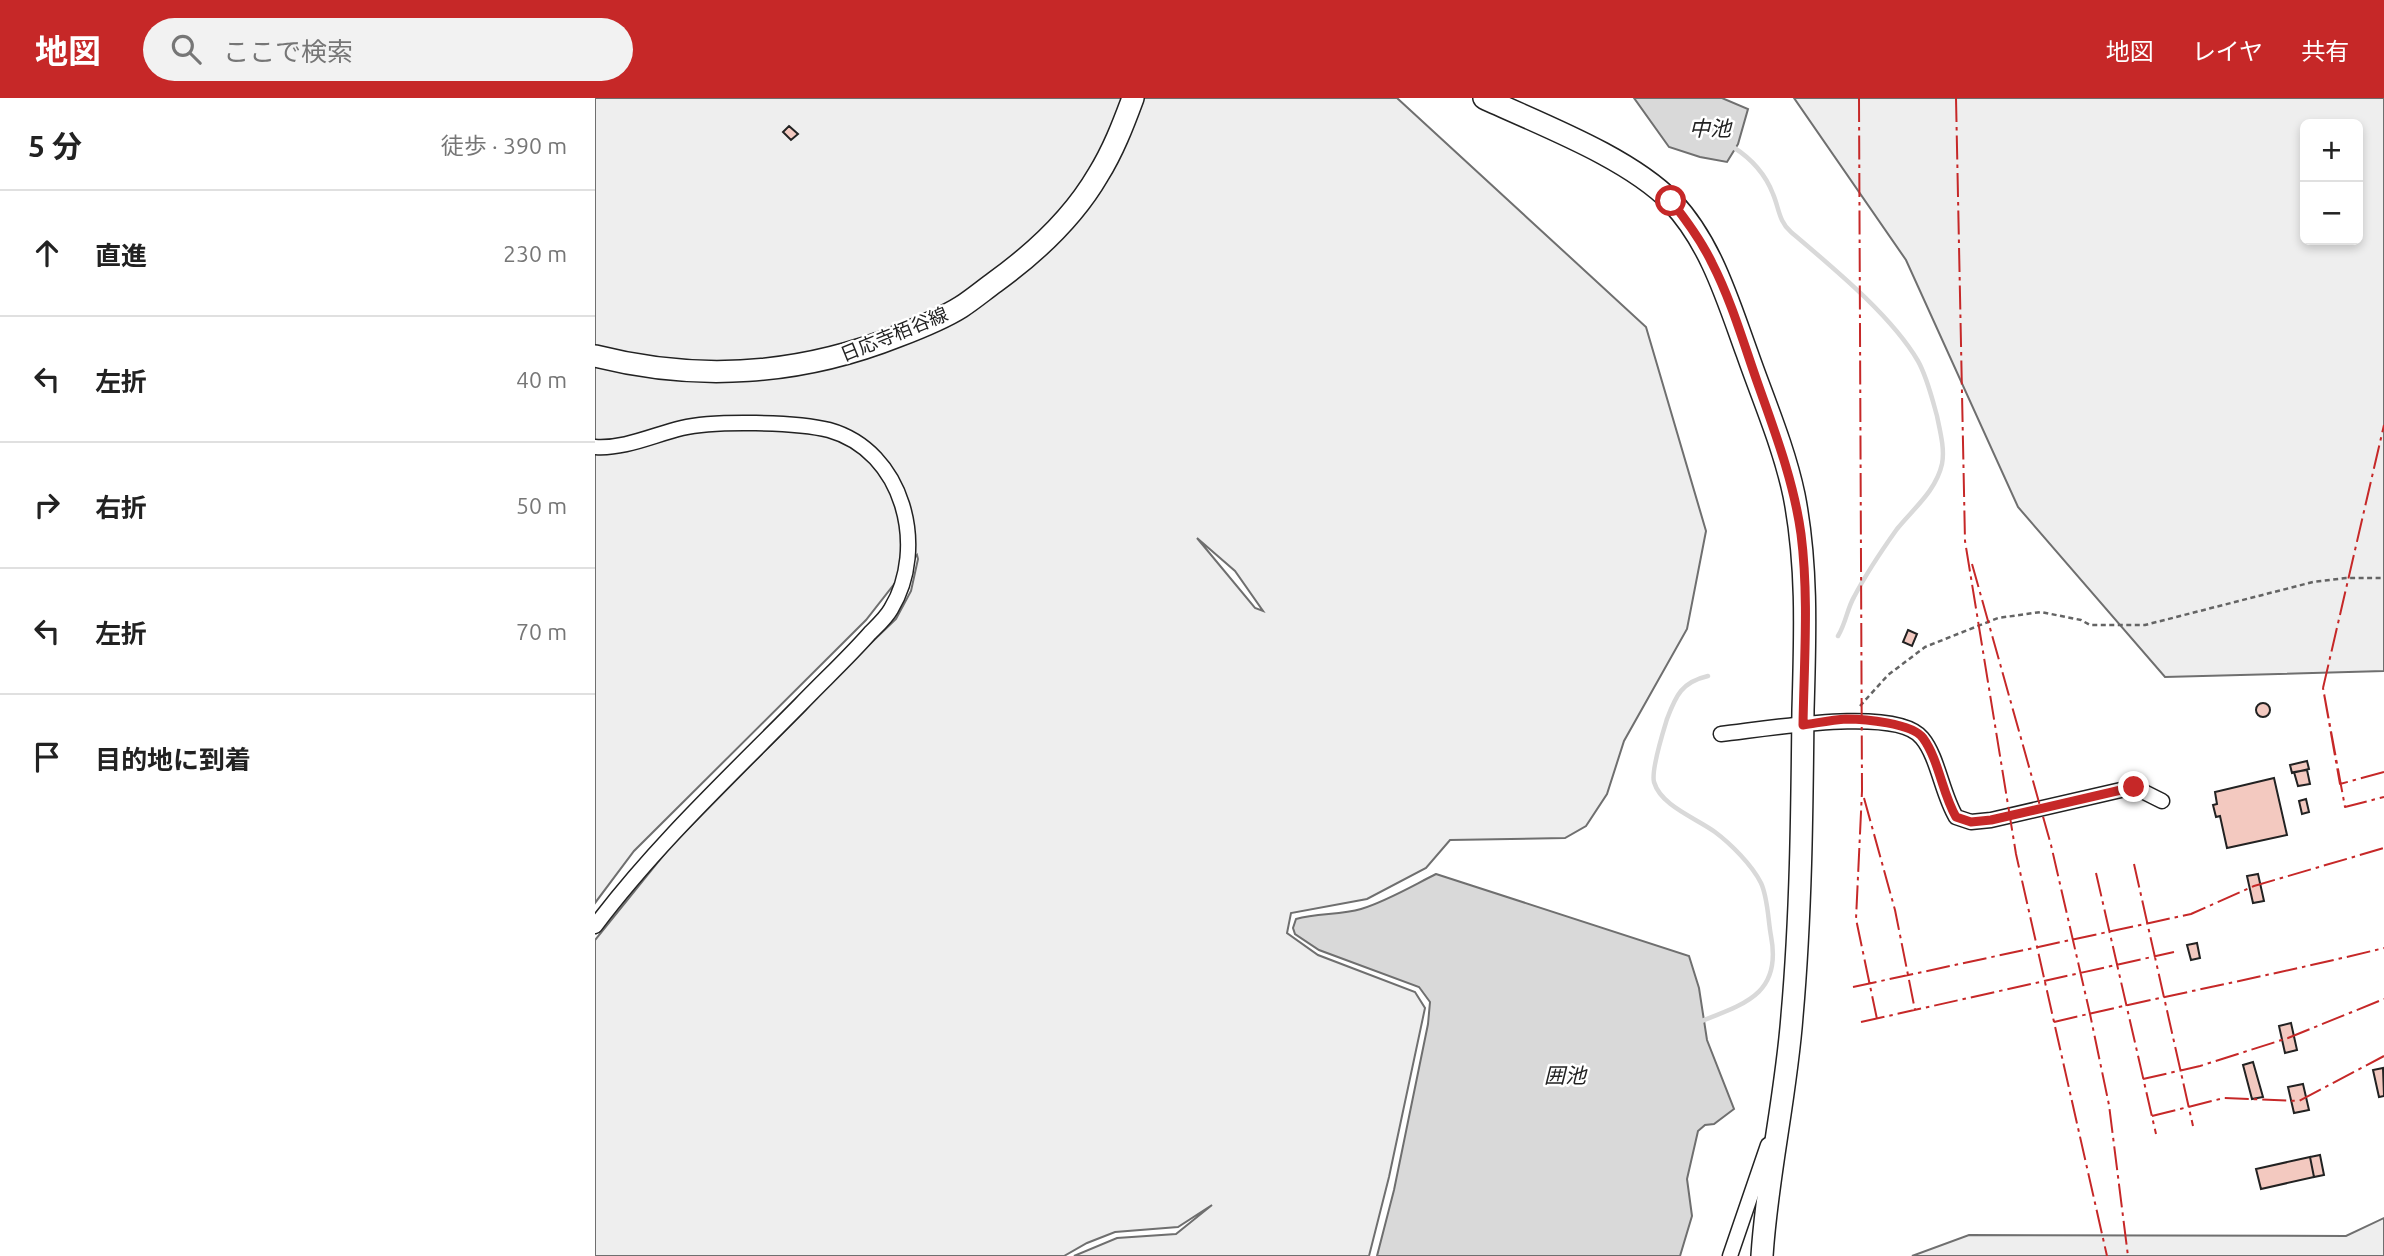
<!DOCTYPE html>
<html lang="ja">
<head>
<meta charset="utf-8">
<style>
  :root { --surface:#fff; --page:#f2f2f2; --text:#222; --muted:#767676; --line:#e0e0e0; --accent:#c62828 }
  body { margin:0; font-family:Ubuntu,"Noto Sans JP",sans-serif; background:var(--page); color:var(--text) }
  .controls { position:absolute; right:21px; top:21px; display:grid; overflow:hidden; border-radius:10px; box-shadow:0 4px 10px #0003 }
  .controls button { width:63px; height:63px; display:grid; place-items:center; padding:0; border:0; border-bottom:2px solid var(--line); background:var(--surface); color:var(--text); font:35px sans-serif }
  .stop { position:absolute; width:21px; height:21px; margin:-16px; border:5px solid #c62828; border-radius:50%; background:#fff }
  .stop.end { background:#c62828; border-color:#fff; box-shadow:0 2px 7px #0008 }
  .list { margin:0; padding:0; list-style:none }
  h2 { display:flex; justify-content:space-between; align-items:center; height:91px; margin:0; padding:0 28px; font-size:30px }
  h2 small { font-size:23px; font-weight:400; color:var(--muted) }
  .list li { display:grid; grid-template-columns:46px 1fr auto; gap:21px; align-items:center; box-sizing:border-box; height:126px; padding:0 28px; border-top:2px solid var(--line) }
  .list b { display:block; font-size:26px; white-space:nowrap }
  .list em { font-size:23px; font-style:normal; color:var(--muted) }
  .icon { flex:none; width:38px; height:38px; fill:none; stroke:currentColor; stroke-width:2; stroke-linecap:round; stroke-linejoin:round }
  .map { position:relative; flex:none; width:1789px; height:1158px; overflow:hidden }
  header { display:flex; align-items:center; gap:42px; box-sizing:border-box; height:98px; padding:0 35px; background:var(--accent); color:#fff }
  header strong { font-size:33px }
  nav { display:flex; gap:38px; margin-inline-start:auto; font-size:24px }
  .search { width:490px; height:63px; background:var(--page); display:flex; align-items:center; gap:18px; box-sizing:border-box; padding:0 24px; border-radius:38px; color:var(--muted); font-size:26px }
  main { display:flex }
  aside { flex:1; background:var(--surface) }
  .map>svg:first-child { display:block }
  .green { fill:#eee; stroke:#6f6f6f; stroke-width:2; fill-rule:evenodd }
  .water { fill:#d9d9d9; stroke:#6f6f6f; stroke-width:2 }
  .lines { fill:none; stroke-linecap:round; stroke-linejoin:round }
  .stream { stroke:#d9d9d9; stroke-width:4.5 }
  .building { fill:#f3c9c0; stroke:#222; stroke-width:2 }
  .street-casing { stroke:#222; stroke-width:17 }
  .secondary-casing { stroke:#222; stroke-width:24 }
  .path { stroke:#646464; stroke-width:2.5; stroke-dasharray:5 3.5; stroke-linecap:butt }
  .street { stroke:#fff; stroke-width:14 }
  .secondary { stroke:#fff; stroke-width:21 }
  .power { stroke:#c62828; stroke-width:2; stroke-dasharray:24 5 3.5 5; stroke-linecap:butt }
  .route { stroke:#c62828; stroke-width:9 }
  .labels { text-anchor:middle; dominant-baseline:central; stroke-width:5; stroke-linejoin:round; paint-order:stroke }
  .street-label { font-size:19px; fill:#222; stroke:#fff }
  .water-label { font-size:21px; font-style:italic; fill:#222; stroke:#fff }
</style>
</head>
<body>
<header>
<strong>地図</strong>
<div class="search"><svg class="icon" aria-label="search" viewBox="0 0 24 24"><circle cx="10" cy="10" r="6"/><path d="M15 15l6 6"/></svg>ここで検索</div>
<nav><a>地図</a><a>レイヤ</a><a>共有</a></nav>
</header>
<main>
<aside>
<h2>5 分<small>徒歩 · 390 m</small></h2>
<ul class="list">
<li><svg class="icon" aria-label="ahead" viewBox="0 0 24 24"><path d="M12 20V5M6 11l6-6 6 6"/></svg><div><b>直進</b></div><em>230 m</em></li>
<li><svg class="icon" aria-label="left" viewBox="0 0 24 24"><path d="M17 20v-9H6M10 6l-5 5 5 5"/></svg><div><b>左折</b></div><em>40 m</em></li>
<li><svg class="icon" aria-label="right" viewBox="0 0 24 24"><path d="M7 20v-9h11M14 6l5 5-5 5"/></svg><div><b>右折</b></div><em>50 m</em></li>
<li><svg class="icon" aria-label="left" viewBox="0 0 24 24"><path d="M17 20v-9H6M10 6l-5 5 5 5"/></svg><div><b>左折</b></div><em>70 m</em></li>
<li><svg class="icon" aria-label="arrive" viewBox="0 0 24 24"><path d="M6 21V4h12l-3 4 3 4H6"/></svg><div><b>目的地に到着</b></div></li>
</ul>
</aside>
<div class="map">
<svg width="1789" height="1158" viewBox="0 0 1789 1158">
  <rect width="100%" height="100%" fill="#fff"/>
  <path class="green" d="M0,0H802L1051,229L1111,433L1092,531L1029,643L1012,696L991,728L970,740L855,742L831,770L772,801L696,815L692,835L723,857L820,894L830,910L794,1079L774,1158H479L522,1140L581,1136L617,1107L583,1129L520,1134L492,1145L469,1158H0V842L75,749L222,600L221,598L301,521L316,493L323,461L322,457L271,522L39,753L0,805ZM602,440L640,473L668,513L660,510Z
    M1199,0H1789V573L1570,579L1423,409L1311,162ZM1710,26H1763V142H1710Z
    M1789,1120V1158H1317L1374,1137L1751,1138Z"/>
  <path class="water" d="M1039,0H1127L1153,11L1143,46L1132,64L1105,59L1074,49Z
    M841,776L1094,858L1104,890L1112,942L1139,1011L1119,1026L1110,1027L1103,1033L1092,1081L1097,1118L1085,1158H782L799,1092L833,926L835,904L824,889L724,852L700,836L698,830L701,821C722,815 745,817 766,811C792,803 817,788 841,776Z"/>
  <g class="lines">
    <path class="stream" d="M1138,49C1157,61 1170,75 1178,96C1184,110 1184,124 1196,134C1237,169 1296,217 1323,263C1332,279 1337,300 1342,318C1345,333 1350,351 1347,366C1341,393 1318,411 1302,431C1287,452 1271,476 1259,499C1252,511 1251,525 1243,538
      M1104,924C1150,906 1187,896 1176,838C1173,822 1173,800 1166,785C1157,767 1136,746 1120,734C1101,720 1066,708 1059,684C1056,672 1068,634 1072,621C1081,597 1087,584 1113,578"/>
  </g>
  <path class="building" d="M194,28L203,36L196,42L188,34Z
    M1313,532L1322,536L1317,548L1308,544Z
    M1661 612a7 7 0 1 1 14 0a7 7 0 1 1-14 0Z
    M1712,663L1714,671L1697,675L1695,667Z
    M1712,672L1715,686L1703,688L1699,674Z
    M1679,680L1692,737L1632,750L1625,718L1621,719L1618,707L1622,706L1620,694Z
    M1711,701L1714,714L1707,716L1704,703Z
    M1663,776L1669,803L1658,805L1652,778Z
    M1602,845L1605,860L1596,862L1592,847Z
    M1696,925L1702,952L1690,955L1684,928Z
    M1658,964L1668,999L1657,1001L1648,967Z
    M1788,970L1789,998L1784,999L1778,972Z
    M1708,986L1714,1012L1699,1015L1693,989Z
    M1725,1057L1729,1077L1719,1079L1715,1059Z
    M1715,1059L1719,1079L1666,1091L1661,1071Z"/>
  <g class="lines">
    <g class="street-casing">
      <path id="street" d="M0,349C30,351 58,337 87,330C119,322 203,324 234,332C309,353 333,450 296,511C291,520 282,528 275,535C253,560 228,583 205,607C134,679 61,747 0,828
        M1126,636C1166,632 1302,607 1327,640C1343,659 1347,696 1361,719L1376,724L1396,722L1539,689L1567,703
        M1135,1158L1173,1047"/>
    </g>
    <g class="secondary-casing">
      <path id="secondary" d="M889,0C947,27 1033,59 1077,104C1116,145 1133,203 1152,255C1168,301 1189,349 1199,397C1213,468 1210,540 1208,612C1207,714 1206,817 1197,918C1191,999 1172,1078 1167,1158
        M0,258C102,284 205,277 303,238C324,230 347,221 366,209C377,202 389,192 400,184C440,155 478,120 503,77C518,53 528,27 538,0"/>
    </g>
    <path class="path" d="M1265,608L1293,577L1330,549L1403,520L1446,514L1486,522L1495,527H1550L1718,484L1751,480H1789"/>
    <use href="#street" class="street"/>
    <use href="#secondary" class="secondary"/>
    <path class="power" d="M1264,0L1267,693L1261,821L1282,921
      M1361,0L1370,443L1421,756L1512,1158
      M1377,466L1456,747L1495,916L1514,1007L1533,1158
      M1728,590L1789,327
      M1789,674L1745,686L1728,590L1750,709L1789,699
      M1269,700L1300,812L1320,912
      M1539,766L1598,1028
      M1501,775L1561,1036
      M1258,889L1596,816L1659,788L1789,750
      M1266,924L1579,854
      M1459,924C1568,898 1679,877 1789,850
      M1548,981L1605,968L1693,940L1789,901
      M1557,1018L1629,1000L1704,1003L1789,958"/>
  </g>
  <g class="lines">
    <path class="route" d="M1076,103C1092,123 1106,142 1117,165C1137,204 1149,247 1164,289C1181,337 1199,385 1206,436C1214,499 1209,564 1208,627C1222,625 1237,622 1251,621C1269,621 1317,625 1328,640C1344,662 1347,695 1361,719L1376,724L1396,722L1539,689"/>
  </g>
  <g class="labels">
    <g class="street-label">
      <text transform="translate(299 236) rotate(-22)">日応寺栢谷線</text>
    </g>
    <g class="water-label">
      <text x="1115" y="30">中池</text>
      <text x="970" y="977">囲池</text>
    </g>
  </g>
</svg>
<div class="controls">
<button>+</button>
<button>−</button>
</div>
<div class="stop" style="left:1076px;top:103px"></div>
<div class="stop end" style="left:1539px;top:689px"></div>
</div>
</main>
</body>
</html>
